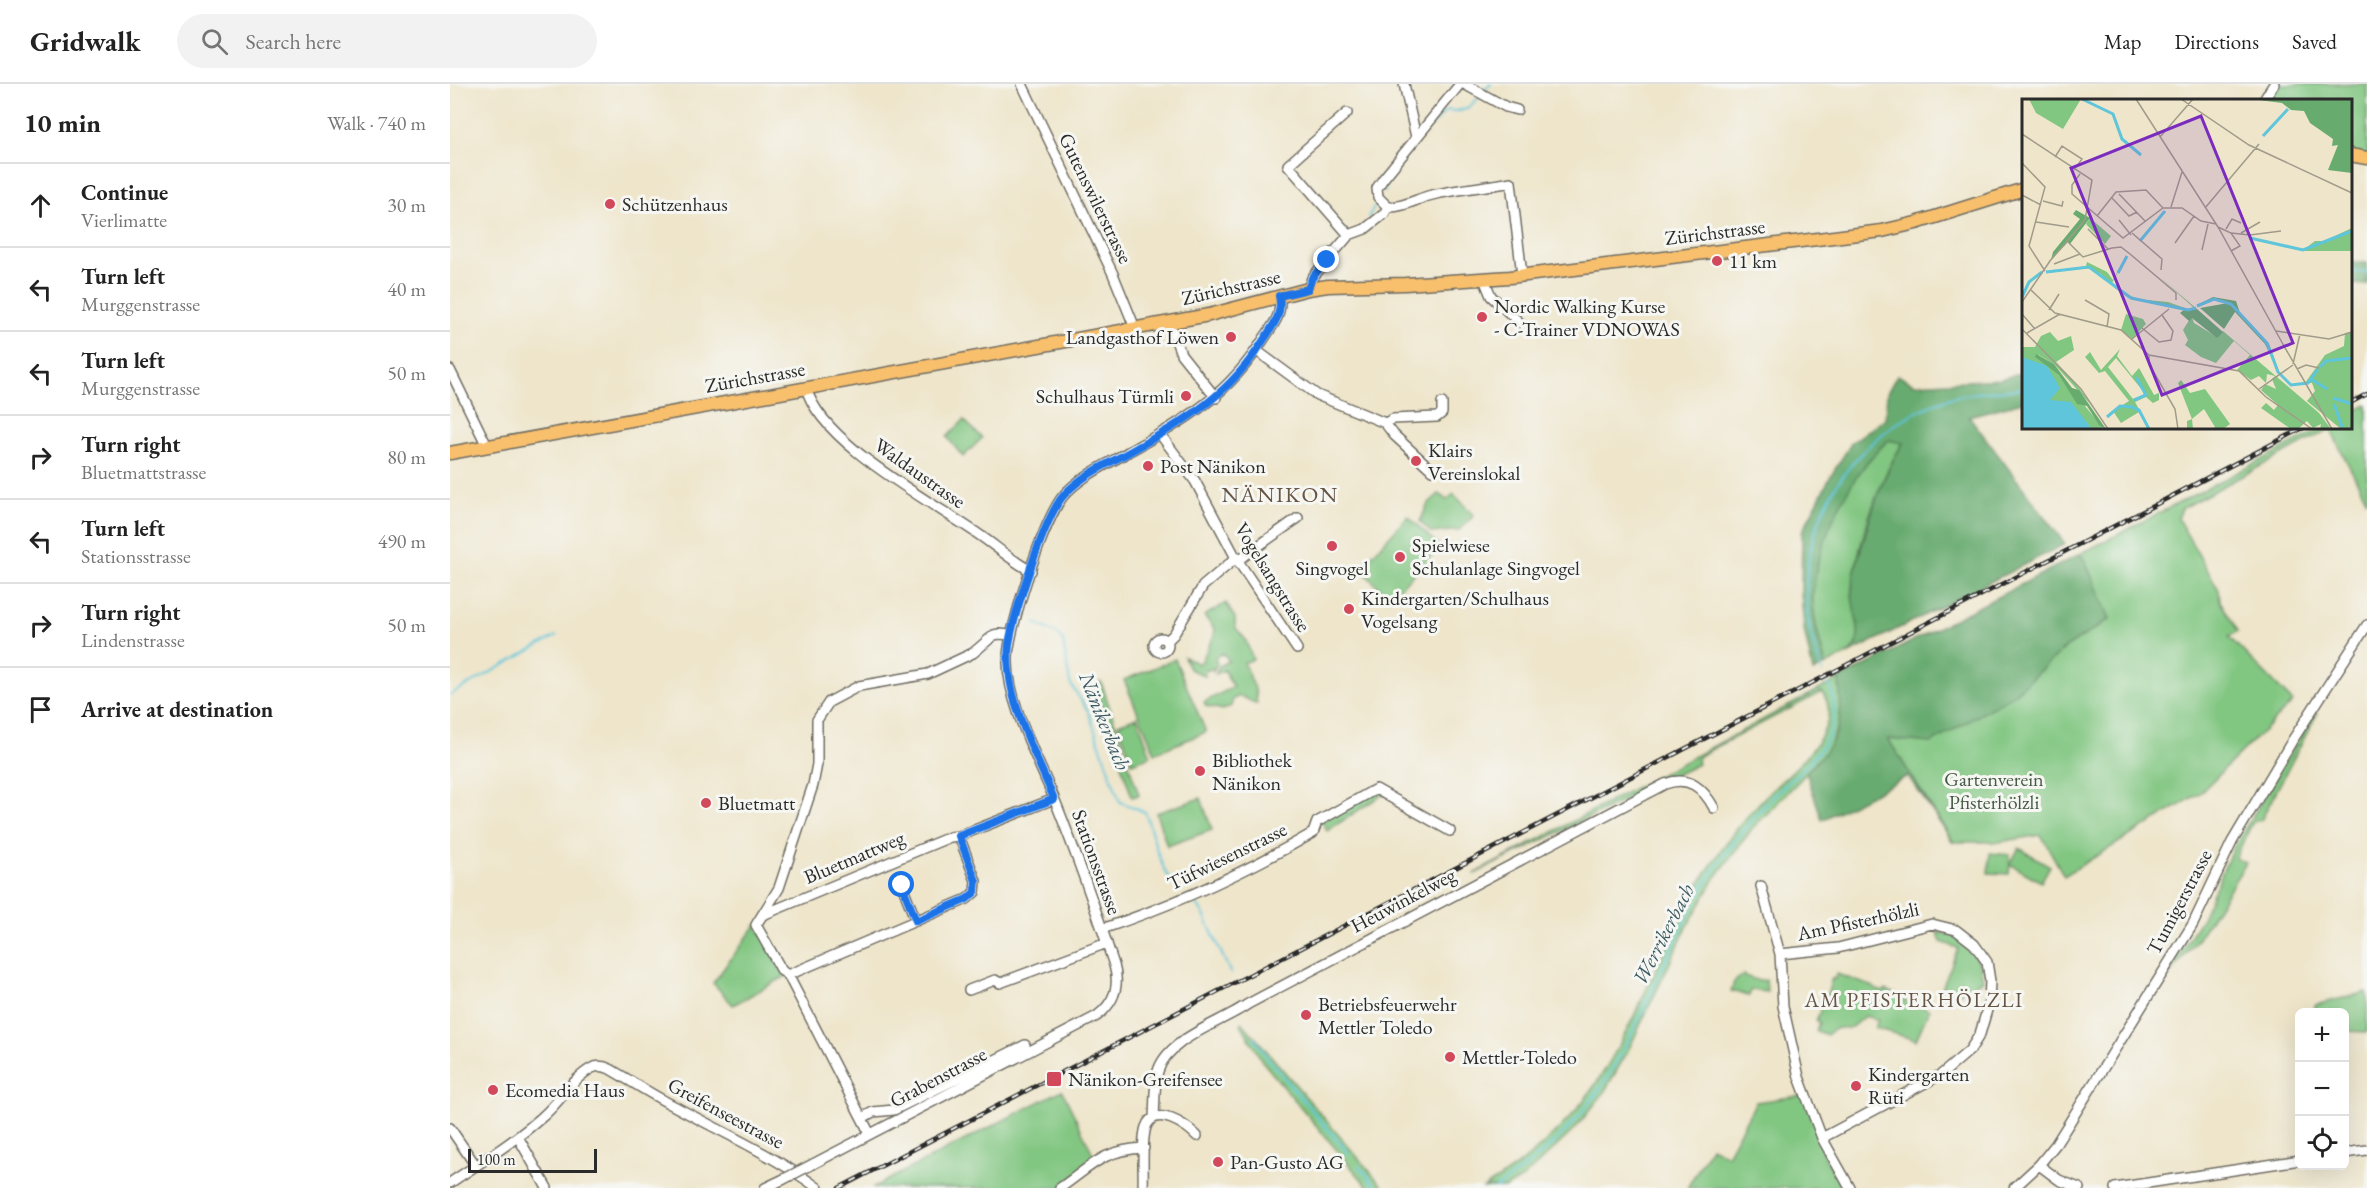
<!DOCTYPE html>
<html lang="en">
<head>
<meta charset="utf-8">
<style>
  :root { --surface:#fff; --page:#f2f2f2; --text:#222; --muted:#767676; --line:#e0e0e0 }
  body { margin:0; font-family:"EB Garamond",serif; background:var(--page); color:var(--text) }
  .controls { position:absolute; right:18px; bottom:18px; display:grid; overflow:hidden; border-radius:9px; box-shadow:0 6px 24px #0002 }
  .controls button { width:54px; height:54px; display:grid; place-items:center; padding:0; border:0; border-bottom:2px solid var(--line); background:var(--surface); color:var(--text); font:30px sans-serif }
  .scale { position:absolute; left:18px; bottom:15px; width:129px; box-sizing:border-box; padding-left:6px; border:3px solid #2b2b2b; border-top:0; font-size:16px; line-height:21px; white-space:nowrap; color:#2b2b2b; -webkit-text-stroke:4px #f6f6f2; paint-order:stroke }
  .stop { position:absolute; width:18px; height:18px; margin:-14px; border:4px solid #1a73e8; border-radius:50%; background:#fff }
  .stop.end { background:#1a73e8; border-color:#fff; box-shadow:0 2px 6px #0008 }
  .list { margin:0; padding:0; list-style:none }
  h2 { display:flex; justify-content:space-between; align-items:center; height:78px; margin:0; padding:0 24px; font-size:26px }
  h2 small { font-size:20px; font-weight:400; color:var(--muted) }
  .list li { display:grid; grid-template-columns:39px 1fr auto; gap:18px; align-items:center; box-sizing:border-box; height:84px; padding:0 24px; border-top:2px solid var(--line) }
  .list b { display:block; font-size:22px; white-space:nowrap }
  .list p { margin:0; font-size:20px; white-space:nowrap; color:var(--muted) }
  .list em { font-size:20px; font-style:normal; color:var(--muted) }
  .icon { flex:none; width:33px; height:33px; fill:none; stroke:currentColor; stroke-width:2; stroke-linecap:round; stroke-linejoin:round }
  .map { position:relative; flex:none; width:1917px; height:1104px; overflow:hidden }
  header { display:flex; align-items:center; gap:36px; box-sizing:border-box; height:84px; padding:0 30px; background:var(--surface); border-bottom:2px solid var(--line) }
  header strong { font-size:28px }
  nav { display:flex; gap:33px; margin-inline-start:auto; font-size:21px }
  .search { width:420px; height:54px; background:var(--page); display:flex; align-items:center; gap:15px; box-sizing:border-box; padding:0 21px; border-radius:33px; color:var(--muted); font-size:22px }
  main { display:flex }
  aside { flex:1; background:var(--surface) }
  .map>svg:first-child { display:block }
  .green { fill:#81c681; stroke:#567856; stroke-width:1.5 }
  .forest { fill:#68ab6f; stroke:#4a6b4d; stroke-width:1.5 }
  .lines { fill:none; stroke-linecap:round; stroke-linejoin:round }
  .stream { stroke:#5ec5db; stroke-width:2 }
  .minor-casing { stroke:#6f6c63; stroke-width:12 }
  .major-casing { stroke:#6f6c63; stroke-width:15 }
  .minor { stroke:#fff; stroke-width:9 }
  .major { stroke:#f8bf6c; stroke-width:12 }
  .rail-casing { stroke:#2b2b2b; stroke-width:4.5 }
  .rail { stroke:#f6f6f2; stroke-width:2; stroke-dasharray:7; stroke-linecap:butt }
  .minor-bridge-casing { stroke:#6f6c63; stroke-width:12; stroke-linecap:butt }
  .minor-bridge { stroke:#fff; stroke-width:9 }
  .route { stroke:#1a73e8; stroke-width:8 }
  .poi-dot { fill:#d1495b; stroke:#f6f6f2; stroke-width:2 }
  .labels { text-anchor:middle; dominant-baseline:central; stroke-width:6; stroke-linejoin:round; paint-order:stroke }
  .street-label { font-size:20px; fill:#2b2b2b; stroke:#f6f6f2 }
  .poi-label { font-size:20px; fill:#2b2b2b; stroke:#f6f6f2; text-anchor:start }
  .park-label { font-size:20px; fill:#455a45; stroke:#f6f6f2 }
  .water-label { font-size:21px; font-style:italic; fill:#3a5960; stroke:#f6f6f2 }
  .neighbourhood-label { font-size:21px; letter-spacing:1.5px; fill:#675546; stroke:#f6f6f2 }
  .quarter-label { font-size:22px; letter-spacing:1.5px; fill:#675546; stroke:#f6f6f2 }
  .inset-river { fill:none; stroke:#5ec5db; stroke-width:3 }
  .inset-road { fill:none; stroke:#a09b8a; stroke-width:1.5 }
  .view { fill:#7b2cbf; fill-opacity:0.15; stroke:#7b2cbf; stroke-width:3 }
  .inset-edge { fill:none; stroke:#2b2b2b; stroke-width:3 }
</style>
</head>
<body>
<header>
<strong>Gridwalk</strong>
<div class="search"><svg class="icon" aria-label="search" viewBox="0 0 24 24"><circle cx="10" cy="10" r="6"/><path d="M15 15l6 6"/></svg>Search here</div>
<nav><a>Map</a><a>Directions</a><a>Saved</a></nav>
</header>
<main>
<aside>
<h2>10 min<small>Walk · 740 m</small></h2>
<ul class="list">
<li><svg class="icon" aria-label="ahead" viewBox="0 0 24 24"><path d="M12 20V5M6 11l6-6 6 6"/></svg><div><b>Continue</b><p>Vierlimatte</p></div><em>30 m</em></li>
<li><svg class="icon" aria-label="left" viewBox="0 0 24 24"><path d="M17 20v-9H6M10 6l-5 5 5 5"/></svg><div><b>Turn left</b><p>Murggenstrasse</p></div><em>40 m</em></li>
<li><svg class="icon" aria-label="left" viewBox="0 0 24 24"><path d="M17 20v-9H6M10 6l-5 5 5 5"/></svg><div><b>Turn left</b><p>Murggenstrasse</p></div><em>50 m</em></li>
<li><svg class="icon" aria-label="right" viewBox="0 0 24 24"><path d="M7 20v-9h11M14 6l5 5-5 5"/></svg><div><b>Turn right</b><p>Bluetmattstrasse</p></div><em>80 m</em></li>
<li><svg class="icon" aria-label="left" viewBox="0 0 24 24"><path d="M17 20v-9H6M10 6l-5 5 5 5"/></svg><div><b>Turn left</b><p>Stationsstrasse</p></div><em>490 m</em></li>
<li><svg class="icon" aria-label="right" viewBox="0 0 24 24"><path d="M7 20v-9h11M14 6l5 5-5 5"/></svg><div><b>Turn right</b><p>Lindenstrasse</p></div><em>50 m</em></li>
<li><svg class="icon" aria-label="arrive" viewBox="0 0 24 24"><path d="M6 21V4h12l-3 4 3 4H6"/></svg><div><b>Arrive at destination</b></div></li>
</ul>
</aside>
<div class="map">
<svg width="1917" height="1104" viewBox="0 0 1917 1104">
  <rect width="100%" height="100%" fill="#f6f6f2"/>
  <filter id="ink" filterUnits="userSpaceOnUse"><feTurbulence type="fractalNoise" baseFrequency=".0167" numOctaves="2"/><feDisplacementMap in="SourceGraphic" scale="12" xChannelSelector="R" yChannelSelector="G"/><feConvolveMatrix kernelMatrix="1 2 1 2 8 2 1 2 1" color-interpolation-filters="sRGB"/></filter>
  <filter id="wash" filterUnits="userSpaceOnUse"><feTurbulence type="fractalNoise" baseFrequency=".008" numOctaves="4" result="noise"/><feDisplacementMap in="SourceGraphic" scale="24" xChannelSelector="R" yChannelSelector="G"/><feGaussianBlur stdDeviation="1.35" result="paint"/><feColorMatrix in="noise" values="0 0 0 0 0 0 0 0 0 0 0 0 0 0 0 0 0 1.4 0 .05"/><feComposite in="paint" operator="in"/></filter>
  <g filter="url(#wash)">
    <rect width="100%" height="100%" fill="#eee5ca"/>
    <path class="green" d="M1824,0H1917V72L1901,71L1900,16H1814Z
      M1917,321V417L1880,345L1732,424L1728,435L1769,506L1770,517L1788,547L1779,553L1843,618L1750,709L1614,792L1591,751L1549,758H1503L1438,655L1481,658L1562,612L1615,564L1660,535L1635,477L1630,470L1873,344H1900L1901,329Z
      M514,336L532,354L513,373L497,353Z
      M1439,356L1453,359C1427,399 1410,455 1402,503C1401,521 1418,553 1401,567C1394,573 1384,577 1376,581C1369,555 1360,527 1364,500C1371,448 1400,390 1439,356Z
      M989,410L997,416L1004,410L1024,432L1009,446L981,449L970,437L978,420Z
      M958,432L990,463L939,515L910,484Z
      M776,519L785,534V543L795,555L803,575L794,579L805,605L807,620L790,612L783,615L781,622L773,626L756,622L754,618L783,603L774,586L766,590L769,582L779,577L773,569L765,573L767,580L763,587V584L753,588L755,592L739,585L734,573L750,580L764,552L765,545L754,532Z
      M725,575L756,648L705,669L674,596Z
      M1389,595L1391,621L1389,639L1378,667L1302,745L1266,793L1236,845L1177,969L1153,1010L1124,1046L1073,1094L1056,1104H1034C1078,1078 1118,1041 1145,1001C1178,952 1200,896 1225,843C1238,817 1253,793 1269,769C1282,750 1296,733 1312,716C1336,690 1399,647 1372,608L1249,672L1247,676L1248,680L1024,790Z
      M651,598L689,711L682,713L644,601Z
      M1865,628L1867,630L1811,736L1803,738L1785,774L1796,779L1747,856L1718,892L1716,891L1752,834L1782,766Z
      M687,633L701,672L682,679L668,640Z
      M926,705L935,709L877,747L871,736Z
      M751,714L762,746L717,762L706,729Z
      M1569,764L1600,782L1591,798L1560,780L1559,790L1538,789L1540,769L1560,771V780Z
      M306,841L338,891L283,921L263,899Z
      M1487,848C1516,852 1529,867 1533,896L1509,909L1489,912L1508,864L1491,858Z
      M1387,890L1424,903V905L1434,908L1435,906L1450,912V914L1456,916L1458,924L1468,920L1479,926L1466,956L1425,944L1428,936L1415,932L1399,945C1388,942 1385,944 1377,951L1366,947L1369,938L1366,937L1372,921H1375L1379,912L1377,911L1382,894L1385,895Z
      M1293,891L1309,897L1316,896L1317,908L1301,906L1299,912L1281,907L1284,898Z
      M1917,908V948L1895,947L1894,928H1864L1865,921Z
      M792,938L934,1104H919L906,1089L812,977L791,940Z
      M612,1006L646,1076L610,1104H422Z
      M1355,1011L1378,1064L1372,1068L1393,1104H1237L1261,1063L1277,1071L1306,1018Z"/>
    <path class="forest" d="M1901,178L1917,179V201L1901,200Z
      M1573,288V318L1519,332L1615,460L1396,571C1420,555 1401,530 1402,507C1403,490 1408,473 1413,458C1423,423 1433,390 1453,359L1439,356C1401,388 1371,450 1364,500C1360,527 1369,555 1376,581L1363,588L1354,546L1351,508L1352,448L1380,393L1402,358L1435,335L1437,309L1447,291L1464,300L1551,295Z
      M1630,470L1635,477L1660,535L1615,564L1562,612L1481,659L1438,655L1503,758L1458,692L1372,736L1356,688C1391,654 1393,642 1389,595Z"/>
    <g class="lines">
      <path class="stream" d="M1034,6L1041,0
        M983,40L997,26C1013,30 1021,23 1030,11
        M935,108V103L938,96
        M918,133L924,124
        M1900,188H1917
        M586,539L609,551L613,557L620,599L638,627L670,718L695,728C704,753 710,789 729,807
        M1373,588C1326,477 1382,354 1497,315C1522,307 1548,308 1574,304
        M0,611L106,552
        M744,817L753,829L781,890
        M804,953L819,976L899,1070
        M909,1082L927,1104
        M1046,1104C1088,1076 1126,1042 1153,1000C1199,929 1222,845 1271,776C1286,755 1302,734 1320,716C1339,696 1365,678 1378,653C1386,636 1386,617 1379,600"/>
    </g>
  </g>
  <g filter="url(#ink)">
    <g class="lines">
      <g class="minor-casing">
        <path id="minor" d="M572,0L663,190L685,244
          M954,0L966,53
          M1014,0L1056,23L1067,26
          M1814,16L1824,0
          M897,29L838,81L899,151
          M938,123C953,124 968,114 982,111C1008,105 1035,103 1061,98L1072,191
          M938,123L928,113L927,104L933,95L1010,0
          M1034,195L1041,212L1070,239
          M858,205L862,194L899,151L915,145L934,130L938,123
          M719,238L731,270L766,314
          M807,267L867,311L935,339L944,351L982,386
          M0,286L37,362
          M356,303C369,358 482,418 528,450C546,462 562,477 581,487
          M935,339L943,335L987,333L992,329V319
          M710,350L745,397L786,474L847,565
          M787,477L848,434
          M704 561a7 7 0 1 1 14 0a7 7 0 1 1-14 0Z
          M717,557L724,550L753,502L786,474
          M452,801L466,837
          M1311,802L1330,870L1333,922L1349,993L1372,1054L1400,1104
          M315,830L500,753L509,752L604,715
          M652,845C726,820 796,788 863,749L867,738L926,705L1000,747
          M1330,870L1388,864L1482,840L1506,846L1524,860L1537,878L1540,897L1539,919L1530,950L1520,966L1492,990L1372,1054
          M338,891L517,815L525,808L526,797L509,752
          M519,906L545,896L550,899L657,859
          M412,1034L423,1028L444,1026L575,961
          M704,1034C705,1019 704,1001 708,987C718,954 771,939 798,920L1215,700C1239,691 1253,704 1264,724
          M0,1044L26,1082
          M420,1050L338,891L332,887L306,841L329,804L363,701L367,680V636L379,618L409,602L478,590L523,569L544,551L549,550L561,551
          M68,1053L97,1104
          M1894,1069L1917,1066
          M363,1080L647,932C665,918 670,902 664,881C646,826 627,772 606,719C589,677 556,617 558,573C559,543 595,432 614,411C631,392 656,381 678,368C737,335 778,312 815,253C824,240 833,229 829,212
          M1589,1081L1609,1096L1629,1104
          M0,1099C31,1078 64,1058 92,1033C109,1019 123,994 142,984C149,981 154,982 160,985C181,997 202,1011 224,1022C272,1048 323,1071 368,1104
          M315,1104L334,1095
          M610,1104C642,1082 652,1066 694,1064
          M693,1104C694,1088 691,1058 696,1043C705,1019 737,1042 747,1052
          M1564,1104L1589,1081L1606,1060L1743,840L1782,758L1842,657L1917,541
          M1665,1104L1850,1076"/>
      </g>
      <g class="major-casing">
        <path id="major" d="M1900,71L1917,74
          M0,369L759,231L858,205L878,202L955,200L1060,193L1432,147L1466,139L1574,105"/>
      </g>
      <use href="#minor" class="minor"/>
      <use href="#major" class="major"/>
      <g class="rail-casing">
        <path id="rail" d="M1900,319L1917,310
          M389,1104L1853,344"/>
      </g>
      <use href="#rail" class="rail"/>
      <g class="minor-bridge-casing">
        <path id="minor-bridge" d="M334,1095L363,1080"/>
      </g>
      <use href="#minor-bridge" class="minor-bridge"/>
    </g>
  </g>
  <g class="lines" filter="url(#ink)">
    <path class="route" d="M452,801L466,837L517,815L525,808L526,797L509,752L604,715C588,675 563,629 559,587C558,578 558,569 559,560C564,530 595,431 614,411C630,393 653,382 674,371C734,337 778,314 815,254C824,240 833,229 829,212L858,205L862,194L877,176"/>
  </g>
  <g class="poi-dot">
    <circle cx="160" cy="120" r="6"/>
    <circle cx="1267" cy="177" r="6"/>
    <circle cx="1032" cy="233" r="6"/>
    <circle cx="781" cy="253" r="6"/>
    <circle cx="736" cy="312" r="6"/>
    <circle cx="966" cy="377" r="6"/>
    <circle cx="698" cy="382" r="6"/>
    <circle cx="882" cy="462" r="6"/>
    <circle cx="950" cy="473" r="6"/>
    <circle cx="899" cy="525" r="6"/>
    <circle cx="750" cy="687" r="6"/>
    <circle cx="256" cy="719" r="6"/>
    <circle cx="856" cy="931" r="6"/>
    <circle cx="1000" cy="973" r="6"/>
    <rect x="596" y="987" width="16" height="16" rx="3"/>
    <circle cx="1406" cy="1002" r="6"/>
    <circle cx="43" cy="1006" r="6"/>
    <circle cx="768" cy="1078" r="6"/>
  </g>
  <g class="labels">
    <g class="street-label">
      <text transform="translate(646 114) rotate(64)">Gutenswilerstrasse</text>
      <text transform="translate(1265 148) rotate(-7)">Zürichstrasse</text>
      <text transform="translate(781 203) rotate(-13)">Zürichstrasse</text>
      <text transform="translate(305 293) rotate(-10)">Zürichstrasse</text>
      <text transform="translate(470 389) rotate(35)">Waldaustrasse</text>
      <text transform="translate(823 493) rotate(58)">Vogelsangstrasse</text>
      <text transform="translate(777 772) rotate(-26)">Tüfwiesenstrasse</text>
      <text transform="translate(404 773) rotate(-23)">Bluetmattweg</text>
      <text transform="translate(647 778) rotate(70)">Stationsstrasse</text>
      <text transform="translate(953 816) rotate(-28)">Heuwinkelweg</text>
      <text transform="translate(1729 818) rotate(-62)">Tumigerstrasse</text>
      <text transform="translate(1408 837) rotate(-12)">Am Pfisterhölzli</text>
      <text transform="translate(488 993) rotate(-28)">Grabenstrasse</text>
      <text transform="translate(276 1029) rotate(28)">Greifenseestrasse</text>
    </g>
    <g class="poi-label">
      <text x="172" y="120">Schützenhaus</text>
      <text x="1279" y="177">11 km</text>
      <text x="1044" y="222">Nordic Walking Kurse<tspan x="1044" dy="23">- C-Trainer VDNOWAS</tspan></text>
      <text x="769" y="253" text-anchor="end">Landgasthof Löwen</text>
      <text x="724" y="312" text-anchor="end">Schulhaus Türmli</text>
      <text x="978" y="366">Klairs<tspan x="978" dy="23">Vereinslokal</tspan></text>
      <text x="710" y="382">Post Nänikon</text>
      <text x="962" y="461">Spielwiese<tspan x="962" dy="23">Schulanlage Singvogel</tspan></text>
      <text x="882" y="484" text-anchor="middle">Singvogel</text>
      <text x="911" y="514">Kindergarten/Schulhaus<tspan x="911" dy="23">Vogelsang</tspan></text>
      <text x="762" y="676">Bibliothek<tspan x="762" dy="23">Nänikon</tspan></text>
      <text x="268" y="719">Bluetmatt</text>
      <text x="868" y="920">Betriebsfeuerwehr<tspan x="868" dy="23">Mettler Toledo</tspan></text>
      <text x="1012" y="973">Mettler-Toledo</text>
      <text x="1418" y="990">Kindergarten<tspan x="1418" dy="23">Rüti</tspan></text>
      <text x="618" y="995">Nänikon-Greifensee</text>
      <text x="55" y="1006">Ecomedia Haus</text>
      <text x="780" y="1078">Pan-Gusto AG</text>
    </g>
    <g class="park-label">
      <text x="1544" y="695">Gartenverein<tspan x="1544" dy="23">Pfisterhölzli</tspan></text>
    </g>
    <g class="water-label">
      <text transform="translate(655 637) rotate(68)">Nänikerbach</text>
      <text transform="translate(1213 850) rotate(-63)">Werrikerbach</text>
    </g>
    <g class="neighbourhood-label">
      <text x="1464" y="915">AM PFISTERHÖLZLI</text>
    </g>
    <g class="quarter-label">
      <text x="830" y="410">NÄNIKON</text>
    </g>
  </g>
  <g transform="translate(1572 15)">
    <rect width="330" height="330" fill="#eee5ca"/>
    <path d="M7,0H59L41,30L14,14ZM68,119L89,137L83,145L64,125ZM330,129V152H280L293,142H302ZM106,155L90,184L97,191L115,200L146,203L166,210L172,209L135,176L175,210L166,212L109,200L94,190L79,175L68,169L23,174L64,167L65,163L85,173L91,181ZM104,215L121,220L124,225L110,240L99,231ZM170,218L172,224L195,238L201,232L297,314L309,330H298L299,325L291,329L285,322L276,330H269L239,309L244,304L252,311L256,306L239,291L243,285L254,290L250,280L253,277L245,275L244,284L237,277L229,281L215,271L228,256L212,242L194,264L179,258L163,246L166,241L161,231ZM28,233L36,242L49,237L52,251L34,263L54,285L71,308L32,265L15,255L29,266L82,330H70L52,309L28,302L18,266L0,258V248H13L19,237ZM330,233V330H319L285,302L293,292L290,284H283L303,256L322,247L323,234ZM98,250L95,257L110,277L117,269L132,296L137,294V301L131,304L124,298L113,303L128,330L117,313L99,324L91,312L107,302L83,272L77,274L63,258L68,253L79,271ZM94,259L121,292L122,297L111,300L86,268ZM159,281L168,294L183,290L208,325L201,330H190L193,328L182,310L170,320L171,330H165V322L170,320L156,284Z" fill="#81c681" fill-rule="evenodd"/>
    <path d="M229,0H330V74L306,71L316,46L310,47L311,40L288,24L282,12L269,11L260,4ZM54,111L68,119L48,145L46,143L29,161L31,153L58,120L51,115ZM191,198L214,202L218,214L247,245L258,275L243,245L213,213L202,230L178,209L206,204L191,201L175,206ZM163,210H175L201,233L195,239L170,219L161,231L167,222L158,214ZM14,255L32,265L50,289L57,291L84,330L77,326L65,307L55,305L37,276L13,258Z" fill="#68ab6f"/>
    <path d="M0,258L25,267L38,289L28,301L49,303L70,330H0Z" fill="#5ec5db"/>
    <path class="inset-river" d="M60,0L91,15L100,40L119,56M241,37L266,10M228,139L281,151L330,132M118,142L143,112M24,173L67,168L109,199L166,211L174,209M96,174L105,157M0,198L7,183L20,173M175,207L192,200L209,205L245,244L256,273L269,286L286,284L296,270M298,268L304,262L330,259M289,280L305,290M311,299L330,305M112,301L124,296L114,278M312,305L321,330M85,318L98,307L110,308L117,311L127,330"/>
    <path class="inset-road" d="M114,0L196,128L262,247M159,0L227,46L330,94M0,35L70,81L63,121L39,149M138,38L171,0M33,58L40,47L60,60L52,71M0,64L23,88L7,147L23,172M58,75L50,86V95L101,139L141,109H160L179,122L194,125M97,95L123,122M0,96L19,106M90,99L107,117L115,113M21,102L40,107L41,102M149,108L160,73M183,109L237,45M75,117L94,93L124,91L141,109M97,121L109,136M14,123L47,128M196,128L209,134L218,147L209,152M66,130L86,150M204,130L210,120L219,124M110,134L140,160L139,171M209,134L228,136L259,132M219,134L238,123M46,143L61,158L90,149M153,144L172,117M90,149L99,148L108,155L154,194V201M180,151L186,125M27,163L40,148M32,165L58,155M9,191L33,214L99,231L127,256L217,272L244,298L290,330M63,201L87,215L85,228M0,203L28,162M27,211L37,195M0,215L13,230M120,229L137,243L149,241L151,232L140,216M0,230L59,290L86,330M254,232L307,240L330,233M5,234L38,215M110,240L147,210M262,247L310,330M127,256V265L153,310L156,330M271,265L278,235M275,270L284,266L297,269M237,290L271,266"/>
    <path class="view" d="M179,17L271,244L140,296L49,69Z"/>
    <rect width="330" height="330" class="inset-edge"/>
  </g>
</svg>
<div class="controls">
<button>+</button>
<button>−</button>
<button><svg class="icon" aria-label="locate" viewBox="0 0 24 24"><circle cx="12" cy="12" r="6"/><path d="M12 2v4M12 18v4M2 12h4M18 12h4"/></svg></button>
</div>
<div class="scale">100 m</div>
<div class="stop" style="left:452px;top:801px"></div>
<div class="stop end" style="left:877px;top:176px"></div>
</div>
</main>
</body>
</html>
